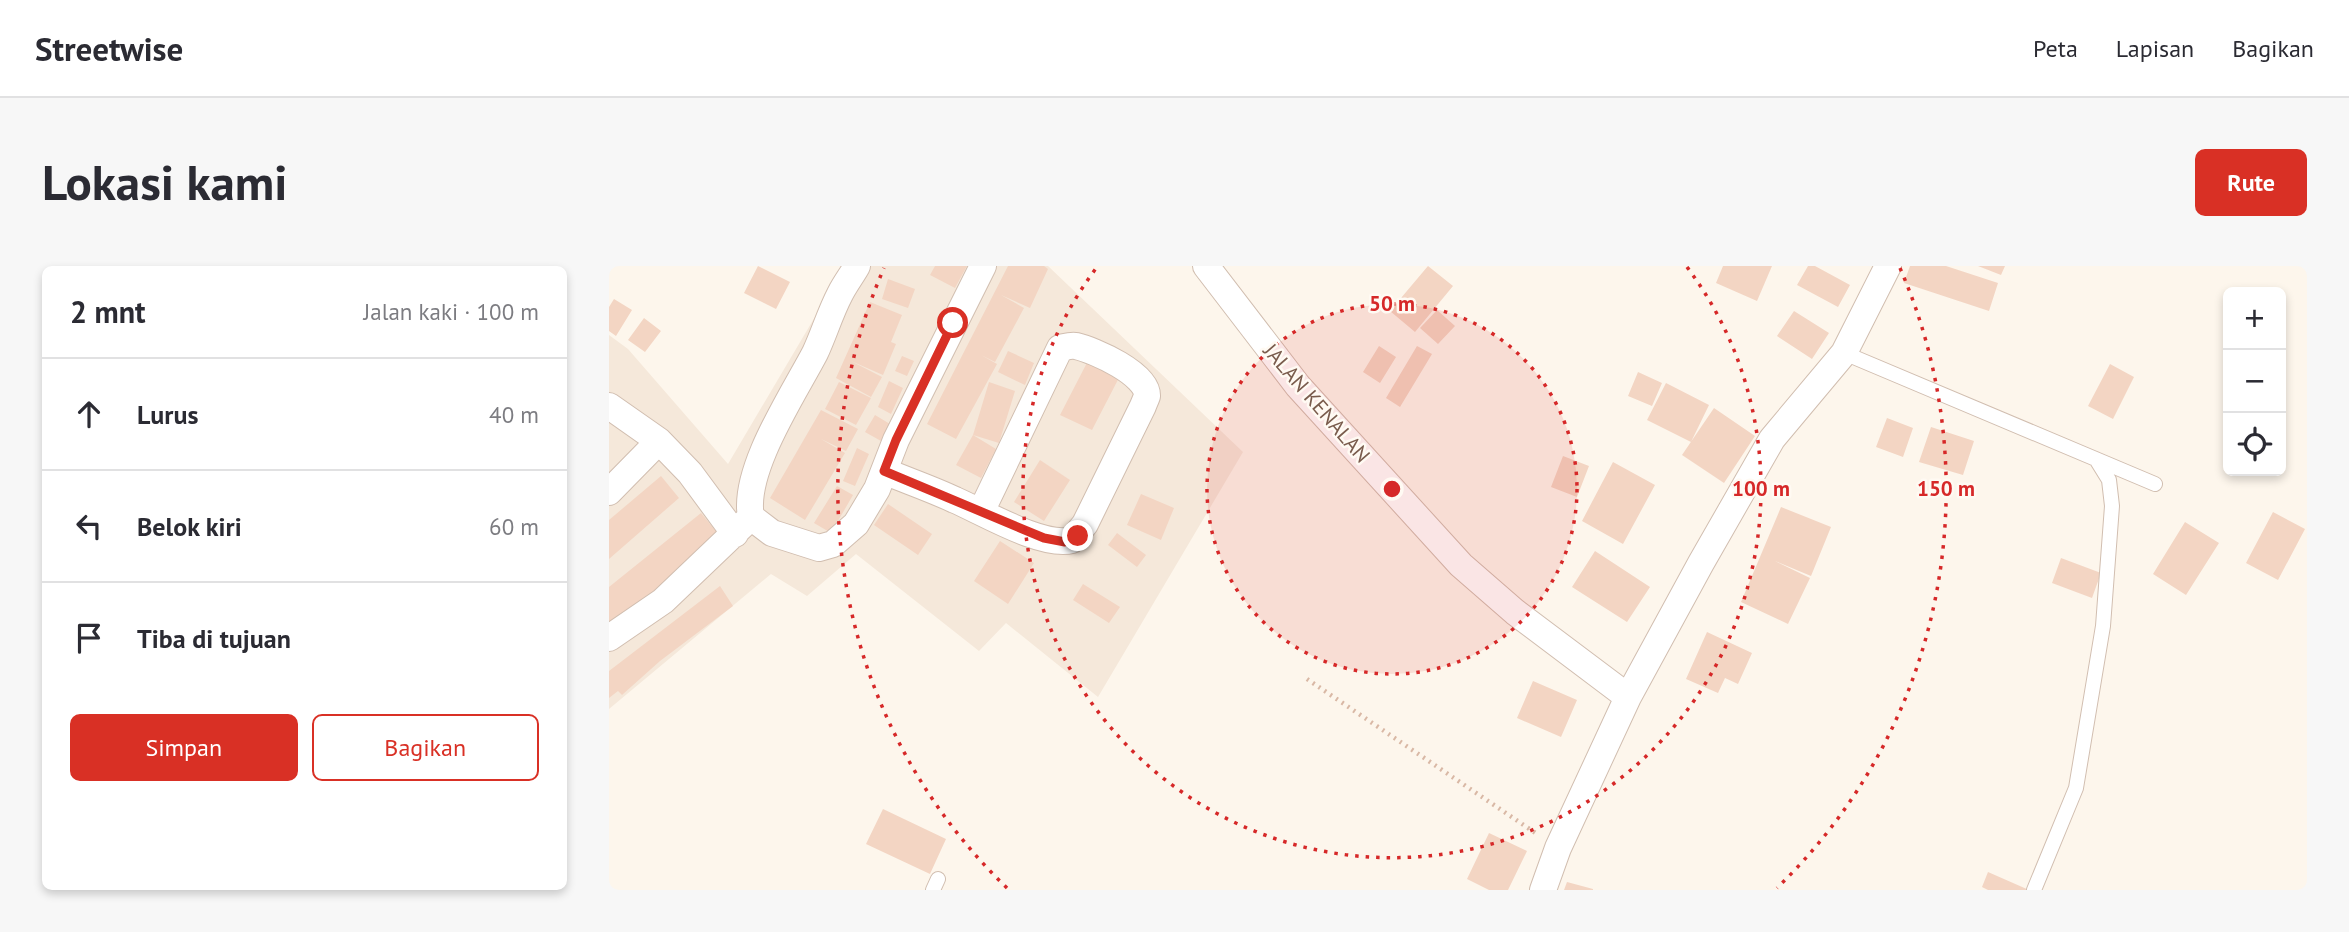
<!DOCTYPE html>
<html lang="id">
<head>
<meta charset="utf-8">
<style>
  :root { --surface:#fff; --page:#f7f7f7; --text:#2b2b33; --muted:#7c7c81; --line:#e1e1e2; --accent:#d93025 }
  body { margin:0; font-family:"PT Sans",sans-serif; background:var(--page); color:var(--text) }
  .controls { position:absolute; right:21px; top:21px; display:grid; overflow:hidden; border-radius:10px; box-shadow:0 4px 10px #0003 }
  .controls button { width:63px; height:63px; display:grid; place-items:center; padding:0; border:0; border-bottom:2px solid var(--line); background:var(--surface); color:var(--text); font:35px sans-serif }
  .stop { position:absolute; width:21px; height:21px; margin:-16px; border:5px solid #d93025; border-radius:50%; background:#fff }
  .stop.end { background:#d93025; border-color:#fff; box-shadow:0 2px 7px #0008 }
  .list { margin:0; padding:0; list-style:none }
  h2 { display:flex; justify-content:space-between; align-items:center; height:91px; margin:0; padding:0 28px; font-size:30px }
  h2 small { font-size:23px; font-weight:400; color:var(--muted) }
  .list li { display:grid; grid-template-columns:46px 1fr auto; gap:21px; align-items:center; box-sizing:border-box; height:112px; padding:0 28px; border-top:2px solid var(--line) }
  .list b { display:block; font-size:26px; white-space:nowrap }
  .list em { font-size:23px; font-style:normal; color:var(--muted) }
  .actions { display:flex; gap:14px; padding:21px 28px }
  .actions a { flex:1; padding:16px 0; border:2px solid var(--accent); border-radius:10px; text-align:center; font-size:24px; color:var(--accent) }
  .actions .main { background:var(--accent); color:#fff }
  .icon { flex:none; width:38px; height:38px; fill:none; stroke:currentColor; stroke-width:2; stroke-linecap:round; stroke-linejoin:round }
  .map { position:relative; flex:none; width:1698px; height:624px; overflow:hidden; border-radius:10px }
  header { display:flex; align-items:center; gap:42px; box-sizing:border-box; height:98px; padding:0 35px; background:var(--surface); border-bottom:2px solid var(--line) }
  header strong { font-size:33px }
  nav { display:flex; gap:38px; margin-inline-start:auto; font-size:24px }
  .intro { display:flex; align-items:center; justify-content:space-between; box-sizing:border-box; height:168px; padding:0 42px }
  h1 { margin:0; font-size:49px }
  .button { padding:18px 32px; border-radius:10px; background:var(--accent); color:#fff; font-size:24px; font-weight:700 }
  main { display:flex; gap:42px; padding:0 42px }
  aside { flex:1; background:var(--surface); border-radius:10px; box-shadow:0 4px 10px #0003 }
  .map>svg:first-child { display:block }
  .residential { fill:#f5e8da }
  .building { fill:#f3d5c3 }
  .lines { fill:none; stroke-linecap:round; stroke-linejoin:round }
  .lane-casing { stroke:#d1beb0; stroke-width:16 }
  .street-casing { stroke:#d1beb0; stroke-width:28 }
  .path { stroke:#d9b8a5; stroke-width:4.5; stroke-dasharray:2 5; stroke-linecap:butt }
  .lane { stroke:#fff; stroke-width:14 }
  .street { stroke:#fff; stroke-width:26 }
  .route { stroke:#d93025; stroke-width:9 }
  .ring { fill:none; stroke:#d62828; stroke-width:3.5; stroke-dasharray:3.5 7 }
  .labels { text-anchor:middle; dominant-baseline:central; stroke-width:5; stroke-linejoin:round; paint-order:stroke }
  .street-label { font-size:21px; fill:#7a5c4d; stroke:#fffaf3 }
  .centre { fill:#d62828; stroke:#fffaf3; stroke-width:3.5 }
  .ring-label { font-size:21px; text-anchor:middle; font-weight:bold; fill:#d62828; stroke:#fffaf3; stroke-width:5; stroke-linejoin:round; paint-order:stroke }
</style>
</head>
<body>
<header>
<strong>Streetwise</strong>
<nav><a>Peta</a><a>Lapisan</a><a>Bagikan</a></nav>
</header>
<div class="intro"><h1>Lokasi kami</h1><a class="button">Rute</a></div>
<main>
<aside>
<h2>2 mnt<small>Jalan kaki · 100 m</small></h2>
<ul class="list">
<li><svg class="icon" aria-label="ahead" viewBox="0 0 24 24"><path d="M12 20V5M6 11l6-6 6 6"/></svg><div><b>Lurus</b></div><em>40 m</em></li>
<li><svg class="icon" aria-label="left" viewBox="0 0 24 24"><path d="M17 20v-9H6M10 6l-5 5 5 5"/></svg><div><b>Belok kiri</b></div><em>60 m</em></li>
<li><svg class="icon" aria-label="arrive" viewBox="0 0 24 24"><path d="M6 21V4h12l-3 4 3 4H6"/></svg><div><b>Tiba di tujuan</b></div></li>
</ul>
<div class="actions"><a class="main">Simpan</a><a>Bagikan</a></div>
</aside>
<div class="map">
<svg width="1698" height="624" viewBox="0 0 1698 624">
  <rect width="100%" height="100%" fill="#fdf6ec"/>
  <path class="residential" d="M236,0H439L634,186L489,431L397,357L370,385L247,288L198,330L162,308L0,443V69L19,83L119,198Z"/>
  <path class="building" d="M149,0L181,16L167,43L135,27Z
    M326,0H358L346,22L321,9Z
    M399,0H435L439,3L421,42L392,29L415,42L386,96L372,89L388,98L347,173L318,158Z
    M819,0L844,20L806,66L781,45Z
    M1114,0H1163L1148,35L1107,17Z
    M1199,0H1206L1241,19L1229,41L1188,19Z
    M1301,0H1337L1389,17L1380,45L1295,17Z
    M1369,0H1396L1392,9Z
    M279,13L306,23L299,42L273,33Z
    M5,33L23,44L7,70L0,65V41Z
    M261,36L293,49L282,76L287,78L274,109L242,95L273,111L262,131L227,112Z
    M828,44L846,60L829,78L811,62Z
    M1185,45L1220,67L1203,93L1168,70Z
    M35,52L52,65L36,86L19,74Z
    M770,80L787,91L771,117L754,106Z
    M808,80L823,88L791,141L777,132Z
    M399,85L425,97L416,119L389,106Z
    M483,87L514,104L483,164L451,149Z
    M293,90L305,95L298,110L286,105Z
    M1501,98L1525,111L1504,153L1479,140Z
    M1029,106L1053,117L1043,140L1019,130Z
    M280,115L294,122L282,148L269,141Z
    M230,116L262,132L247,159L216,143Z
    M380,116L406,125L390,177L364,169L387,183L372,212L347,199L364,169Z
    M1057,117L1100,139L1082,176L1038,154Z
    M1105,142L1146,170L1115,217L1073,189Z
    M212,144L249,163L237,185L212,173L236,187L196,254L161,232Z
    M266,149L281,158L272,175L256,166Z
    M1278,152L1304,162L1294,191L1267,181Z
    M1322,161L1365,175L1354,209L1310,196Z
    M248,182L260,188L246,220L234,215Z
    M954,190L980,200L968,231L942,221Z
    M431,194L461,214L435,255L405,236Z
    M1004,196L1046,219L1014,278L973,255Z
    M52,210L70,232L0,293V254Z
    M228,220L244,229L222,267L205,257Z
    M532,228L565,242L552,274L518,259Z
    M279,238L323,268L309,289L265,259Z
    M1172,241L1222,261L1202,310L1166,295L1201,312L1179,358L1132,336Z
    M1664,246L1696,263L1669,314L1637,297Z
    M92,247L115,275L0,368V321Z
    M1576,256L1610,277L1577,329L1544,308Z
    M508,267L537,289L528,301L499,279Z
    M391,275L425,297L399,338L365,315Z
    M986,285L1041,321L1018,356L963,321Z
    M1452,292L1492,307L1483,332L1443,317Z
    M474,318L511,341L500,357L464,334Z
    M111,320L124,340L51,395L13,429L9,425L0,432V405Z
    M1098,366L1143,387L1129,418L1116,412L1109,427L1077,413Z
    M924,415L968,434L952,471L908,452Z
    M274,543L337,573L321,608L257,578Z
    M880,567L918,585L899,624H880L858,613Z
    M1379,606L1420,624H1379L1373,621Z
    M958,616L984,623V624H955Z"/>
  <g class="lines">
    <g class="lane-casing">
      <path id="lane" d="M1235,87L1546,218
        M324,624L329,613
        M1425,624L1467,522L1494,360L1503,240L1500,214L1487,193"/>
    </g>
    <g class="street-casing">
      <path id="street" d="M597,0L689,120L852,299L906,346L1019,431
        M0,140L50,175L81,207L126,268
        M275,205C299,215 323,223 346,234C374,246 434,282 463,274L476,258L534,140C535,137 537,133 538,130C539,108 485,84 467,80C462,79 456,81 451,82L372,246
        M0,226L50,175
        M142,251L163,267L210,282L224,278L247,258L268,223L287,174L374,0
        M0,372L54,335L142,251C133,205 184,129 206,87C215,68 221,47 231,28C236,18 243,9 248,0
        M934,624L949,582L1019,431L1092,297L1163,173L1235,87L1279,0"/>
    </g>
    <path class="path" d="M698,413L928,568"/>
    <use href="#lane" class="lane"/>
    <use href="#street" class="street"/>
  </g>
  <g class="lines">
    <path class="route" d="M344,57L287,174L275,205L435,272L456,276L469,270"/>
  </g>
  <circle cx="783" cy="223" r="185" fill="#d62828" fill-opacity=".12"/>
  <g class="ring">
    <circle cx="783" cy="223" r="185"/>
    <path d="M1078 1A369 369 0 1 1 488 1"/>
    <path d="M398 622A554 554 0 0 1 275 2M1291 2A554 554 0 0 1 1168 622"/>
  </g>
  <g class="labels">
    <g class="street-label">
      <text transform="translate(708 137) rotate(49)">JALAN KENALAN</text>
    </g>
  </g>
  <circle cx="783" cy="223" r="10" class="centre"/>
  <g class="ring-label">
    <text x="783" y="45">50 m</text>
    <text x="1152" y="230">100 m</text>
    <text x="1337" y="230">150 m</text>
  </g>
</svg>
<div class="controls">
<button>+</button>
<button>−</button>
<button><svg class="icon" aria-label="locate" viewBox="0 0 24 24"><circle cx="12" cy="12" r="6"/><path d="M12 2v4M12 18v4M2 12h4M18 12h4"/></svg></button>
</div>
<div class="stop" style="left:344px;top:57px"></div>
<div class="stop end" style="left:469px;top:270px"></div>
</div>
</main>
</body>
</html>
